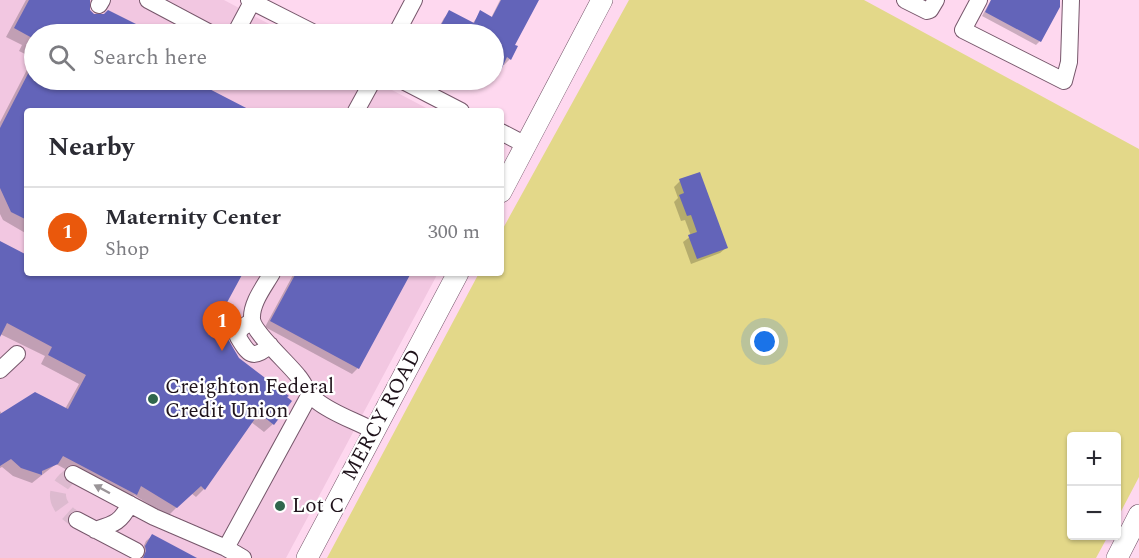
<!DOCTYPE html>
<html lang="en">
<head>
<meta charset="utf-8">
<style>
  :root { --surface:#fff; --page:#f7f7f7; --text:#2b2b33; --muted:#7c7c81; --line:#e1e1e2; --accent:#ea580c }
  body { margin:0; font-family:Spectral,serif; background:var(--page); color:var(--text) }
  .controls { position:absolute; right:18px; bottom:18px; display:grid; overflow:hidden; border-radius:6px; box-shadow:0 2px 4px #0004 }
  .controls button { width:54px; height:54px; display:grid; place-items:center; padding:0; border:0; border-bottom:2px solid var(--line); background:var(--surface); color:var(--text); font:30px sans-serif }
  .you { position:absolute; left:765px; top:342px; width:21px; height:21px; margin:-15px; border:4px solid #fff; border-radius:50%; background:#1a73e8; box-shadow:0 0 0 9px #1a73e833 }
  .badge { display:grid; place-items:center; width:39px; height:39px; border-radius:50%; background:var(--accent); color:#fff; font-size:20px; font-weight:700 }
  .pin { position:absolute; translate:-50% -50px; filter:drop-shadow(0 2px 3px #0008) }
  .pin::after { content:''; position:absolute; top:32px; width:21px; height:18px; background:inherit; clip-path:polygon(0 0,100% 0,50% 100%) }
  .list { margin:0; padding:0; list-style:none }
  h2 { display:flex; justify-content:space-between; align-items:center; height:78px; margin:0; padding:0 24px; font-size:26px }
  h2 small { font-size:20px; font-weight:400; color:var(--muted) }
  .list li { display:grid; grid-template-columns:39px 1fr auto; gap:18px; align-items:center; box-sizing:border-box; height:90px; padding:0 24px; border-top:2px solid var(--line) }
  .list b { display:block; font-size:22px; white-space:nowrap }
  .list p { margin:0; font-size:20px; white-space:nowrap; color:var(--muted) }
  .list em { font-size:20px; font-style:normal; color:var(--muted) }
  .icon { flex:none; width:33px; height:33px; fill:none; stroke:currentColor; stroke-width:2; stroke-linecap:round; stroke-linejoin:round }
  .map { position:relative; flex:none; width:1139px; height:558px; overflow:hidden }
  .search { position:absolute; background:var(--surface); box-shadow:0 2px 4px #0004; left:24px; top:24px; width:480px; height:66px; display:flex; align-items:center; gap:15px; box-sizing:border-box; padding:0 21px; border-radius:33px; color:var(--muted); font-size:22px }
  .panel { position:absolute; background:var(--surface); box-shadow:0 2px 4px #0004; left:24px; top:108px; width:480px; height:168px; border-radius:6px }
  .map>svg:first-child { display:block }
  .built { fill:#f2c7e1 }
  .green { fill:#e3d889 }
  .shadow { fill:#0003 }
  .building { fill:#6364b9 }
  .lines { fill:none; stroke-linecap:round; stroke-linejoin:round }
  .minor-tunnel { stroke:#ddbacf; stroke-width:16; stroke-dasharray:16 8; stroke-linecap:butt }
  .minor-casing { stroke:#76576b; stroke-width:18 }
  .major-casing { stroke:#76576b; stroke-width:22 }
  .minor { stroke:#fff; stroke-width:16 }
  .major { stroke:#fff; stroke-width:21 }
  .oneway { fill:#9a9598 }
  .poi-dot { fill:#30664d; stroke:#fff; stroke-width:2 }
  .labels { text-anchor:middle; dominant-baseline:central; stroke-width:4.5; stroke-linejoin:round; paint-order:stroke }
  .poi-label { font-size:21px; fill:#1f131b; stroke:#fff; text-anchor:start }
  .street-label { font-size:21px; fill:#1f131b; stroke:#fff }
</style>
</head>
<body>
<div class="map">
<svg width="1139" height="558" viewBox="0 0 1139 558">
  <rect width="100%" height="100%" fill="#fed8ef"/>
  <path class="built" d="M0,0H224L288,34H34V80H373L432,111H27V273H438L286,558H0Z"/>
  <path class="green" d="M629,0H864L1139,149V477L1117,519L1116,436H1072V536H1108L1096,558H327L479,273H501V232Z"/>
  <path class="shadow" d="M26,0H87L88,10L93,16H104L109,12L152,34H34V80H192L191,81L249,111H27V234L3,220L0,214V122L33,58L19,51L22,45L6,37Z
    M500,0H538L513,45L510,59L504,65L502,63L494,74V34H435L444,18L450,12L472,24L481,12L491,18Z
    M991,0H1055L1040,41L1036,45L982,16Z
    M680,181L726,248L720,253L691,264L683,242L691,236L685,220L681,221L674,202L678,198L674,187Z
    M0,243L27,257V273H241L214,323L226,339L273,424L264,432L251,422L204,489L196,497L191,493L168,516L134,495L127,503L56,464L32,483L13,476L2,467L0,468V411L2,414L65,409L79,384L41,364L45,356L0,334Z
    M294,273H409L358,368L352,374L265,327Z
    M152,536L194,558H140V554L146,541Z"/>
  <path class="building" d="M29,0H90V10L94,14H104L108,10L156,34H34V39L14,28Z
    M501,0H539L515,45L518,46L511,60L507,57L501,70L494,66V34H436L449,10L474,23L480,10L492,17Z
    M991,0H1060V7L1041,42L985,12Z
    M34,62V80H192L252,111H27V220L11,212L0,188V128Z
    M700,172L728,248L697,259L688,235L697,232L691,215L687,216L679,195L684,193L679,179Z
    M0,241L27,255V273H243L217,321L232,323L228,339L239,358L289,396L287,397L292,401L274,425L259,413L205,490L201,486L177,508L141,486L137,495L63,456L58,464L42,471V475L21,468L11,459L0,466V414L35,392L68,409L86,375L48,355L52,347L7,323L0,337Z
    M296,273H411L359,369L270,321Z
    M152,534L197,558H143L146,551L145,546Z"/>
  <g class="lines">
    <path class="minor-tunnel" d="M73,474C50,489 55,507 77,520"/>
    <g class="minor-casing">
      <path id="minor" d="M148,0L212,34
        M249,0L316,34
        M905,0L927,11L930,10L936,0
        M979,0L963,30L1064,81L1069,62L1071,0
        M99,5L102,0
        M235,34L252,2
        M396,34L414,0
        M401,80L461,111
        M356,111L373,80
        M501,132L526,145
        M272,273C264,287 251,303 252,319C253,332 288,363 298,376C305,384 308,395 317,401C333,414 356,421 374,431
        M252,321L240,329L238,337C248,354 253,361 270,345
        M0,370L17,354
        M73,474L154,517L226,548L243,558
        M77,520L136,551
        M95,530C114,524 120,523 130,504
        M226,548L310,394"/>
    </g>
    <g class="major-casing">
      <path id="major" d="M501,192L602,0
        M307,558L458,273
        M1117,558L1139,515"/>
    </g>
    <use href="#minor" class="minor"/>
    <use href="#major" class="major"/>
  </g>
  <defs><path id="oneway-solid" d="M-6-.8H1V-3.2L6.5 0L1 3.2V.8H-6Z" transform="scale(1.5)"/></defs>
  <use class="oneway" href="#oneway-solid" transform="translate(102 489) rotate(-152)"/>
  <g class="poi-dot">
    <circle cx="153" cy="399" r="6"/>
    <circle cx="280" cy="506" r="6"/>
  </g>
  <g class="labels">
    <g class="poi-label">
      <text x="165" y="387">Creighton Federal<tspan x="165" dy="24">Credit Union</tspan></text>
      <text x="292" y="506">Lot C</text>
    </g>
    <g class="street-label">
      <text transform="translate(382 415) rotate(-62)">MERCY ROAD</text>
    </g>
  </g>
</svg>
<div class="controls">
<button>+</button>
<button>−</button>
</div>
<div class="you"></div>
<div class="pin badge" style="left:222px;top:351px">1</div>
<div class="search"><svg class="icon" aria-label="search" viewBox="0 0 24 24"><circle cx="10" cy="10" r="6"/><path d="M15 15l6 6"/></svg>Search here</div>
<section class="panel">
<h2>Nearby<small></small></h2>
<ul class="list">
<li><span class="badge">1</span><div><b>Maternity Center</b><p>Shop</p></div><em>300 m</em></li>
</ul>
</section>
</div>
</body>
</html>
